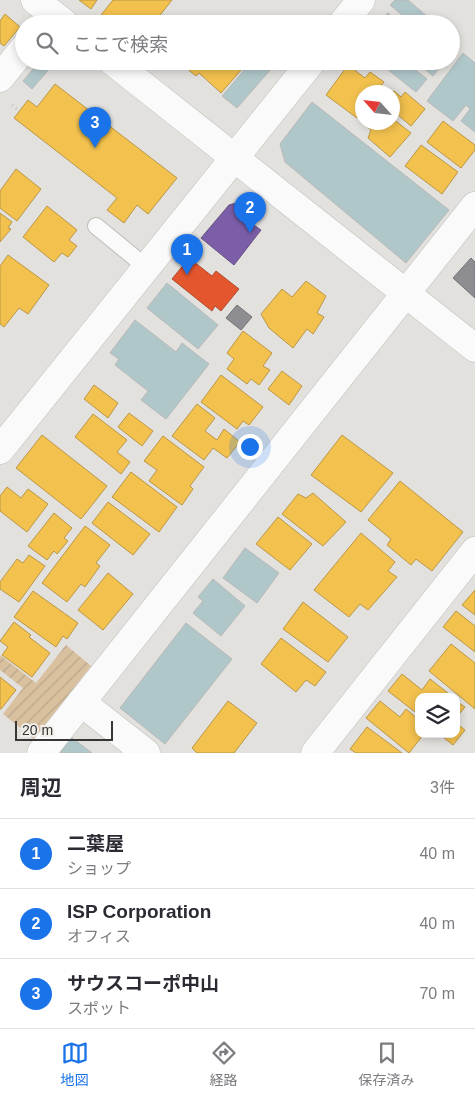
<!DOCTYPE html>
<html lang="ja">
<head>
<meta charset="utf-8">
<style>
  :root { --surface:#fff; --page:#f7f7f7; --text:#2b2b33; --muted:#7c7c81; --line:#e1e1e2; --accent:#1a73e8 }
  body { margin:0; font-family:Helvetica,"Noto Sans JP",sans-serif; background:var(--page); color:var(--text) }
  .controls { position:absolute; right:15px; bottom:15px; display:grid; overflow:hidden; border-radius:10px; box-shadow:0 2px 8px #0003 }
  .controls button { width:45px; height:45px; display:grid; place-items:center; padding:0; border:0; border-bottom:1px solid var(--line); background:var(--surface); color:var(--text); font:25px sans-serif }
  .compass { position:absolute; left:355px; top:85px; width:45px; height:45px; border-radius:50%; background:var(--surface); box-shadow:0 2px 8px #0003; rotate:297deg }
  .scale { position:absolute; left:15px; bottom:12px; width:98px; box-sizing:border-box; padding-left:5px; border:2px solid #373634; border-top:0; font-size:14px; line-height:18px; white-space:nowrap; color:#373634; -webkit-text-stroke:4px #f2eee9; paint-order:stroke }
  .you { position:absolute; left:249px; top:446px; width:18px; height:18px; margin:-12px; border:4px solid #fff; border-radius:50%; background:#1a73e8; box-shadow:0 0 0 8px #1a73e833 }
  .badge { display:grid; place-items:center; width:32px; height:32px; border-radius:50%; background:var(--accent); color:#fff; font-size:16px; font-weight:700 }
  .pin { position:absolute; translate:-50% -41px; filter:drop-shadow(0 1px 2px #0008) }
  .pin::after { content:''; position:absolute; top:26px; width:18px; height:15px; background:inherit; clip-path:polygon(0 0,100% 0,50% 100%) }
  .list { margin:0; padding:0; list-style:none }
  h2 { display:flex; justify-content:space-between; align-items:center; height:65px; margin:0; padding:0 20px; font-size:21px }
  h2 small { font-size:16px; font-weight:400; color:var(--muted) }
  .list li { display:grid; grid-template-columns:32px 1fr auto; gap:15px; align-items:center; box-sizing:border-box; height:70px; padding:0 20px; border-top:1px solid var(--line) }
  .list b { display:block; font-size:19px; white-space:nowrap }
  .list p { margin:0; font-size:16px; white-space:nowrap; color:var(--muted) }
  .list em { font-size:16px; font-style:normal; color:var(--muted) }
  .icon { flex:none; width:28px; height:28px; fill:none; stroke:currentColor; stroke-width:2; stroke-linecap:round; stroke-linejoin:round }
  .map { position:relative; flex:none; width:475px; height:753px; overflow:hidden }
  .search { position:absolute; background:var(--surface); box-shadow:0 2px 8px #0003; left:15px; right:15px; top:15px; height:55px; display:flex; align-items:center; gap:12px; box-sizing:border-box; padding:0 18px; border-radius:28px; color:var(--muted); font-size:19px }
  .sheet { height:275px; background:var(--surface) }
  nav { display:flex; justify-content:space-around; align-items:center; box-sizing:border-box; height:70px; border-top:1px solid var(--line); background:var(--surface); font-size:14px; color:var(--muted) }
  nav a { display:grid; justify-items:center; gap:2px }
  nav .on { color:var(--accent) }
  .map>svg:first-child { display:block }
  .garden { fill:url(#garden-furrows) }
  .homes { fill:#f2c14e; stroke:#ba9746 }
  .shops { fill:#e4572e; stroke:#b04d30 }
  .offices { fill:#7b5ea7; stroke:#675284 }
  .industry { fill:#8d8d92; stroke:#737376 }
  .building { fill:#b0c7ca; stroke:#b8b8b7 }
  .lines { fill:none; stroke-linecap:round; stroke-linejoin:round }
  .service-casing { stroke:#bebdba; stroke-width:18 }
  .minor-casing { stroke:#bebdba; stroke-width:29 }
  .tertiary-casing { stroke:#bebdba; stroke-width:29 }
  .path { stroke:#c3c2c1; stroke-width:3; stroke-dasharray:1 4; stroke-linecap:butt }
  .service { stroke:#fbfafa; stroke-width:16 }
  .minor { stroke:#fbfafa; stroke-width:28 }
  .tertiary { stroke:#fbfafa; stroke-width:28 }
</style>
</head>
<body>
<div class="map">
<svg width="475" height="753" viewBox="0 0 475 753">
  <defs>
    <pattern id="garden-furrows" width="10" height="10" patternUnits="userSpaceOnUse" patternTransform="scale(1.25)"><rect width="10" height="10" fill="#d9c1a0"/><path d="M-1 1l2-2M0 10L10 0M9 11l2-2" fill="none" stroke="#bba68a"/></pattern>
  </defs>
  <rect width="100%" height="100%" fill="#e3e1de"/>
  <path class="garden" d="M66,645L91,666L34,739L3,714L23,688L0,670V655L36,683Z"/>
  <path class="homes" d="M79,0H97L91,9Z
    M113,0H172L153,24H111L101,15Z
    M5,14L20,27L4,46L0,43V21Z
    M192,61H249L221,93L199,73L196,76L186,68Z
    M348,65L365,78L370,72L384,82L376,92H362V111L357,118L326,95Z
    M55,84L177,178L148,214L137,205L124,223L107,210L117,198L14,118L28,100L37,107Z
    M394,91L401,97L405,92L425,109L411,126L392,110V93Z
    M392,118L411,133L390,157L368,138L371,130L365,125L368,122H392Z
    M443,121L475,145V150L461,168L427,142Z
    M421,145L458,172L442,194L405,166Z
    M16,169L41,189L17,221L0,208V191Z
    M47,206L77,230L69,240L77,246L68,257L62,253L54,262L23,237Z
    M0,213L12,222L8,228L11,229L0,242Z
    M8,255L49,285L28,314L19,308L4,327L0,324V266Z
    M306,281L326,296L317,313L324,317L313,334L307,329L293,348L269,328L261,314L282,289L292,297Z
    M243,331L272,353L263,366L270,370L259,385L251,379L247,384L227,369L234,359L227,353Z
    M282,371L302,386L289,405L268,389Z
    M221,375L263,407L249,425L243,421L237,429L201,402Z
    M94,385L118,403L108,418L84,399Z
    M197,404L215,418L205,431L217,440L224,429L240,442L227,458L213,448L204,460L172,436Z
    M129,413L153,431L142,446L118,427Z
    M93,414L127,440L117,452L130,462L121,474L75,437Z
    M42,435L107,486L81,519L16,468Z
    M342,435L393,473L361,512L311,475Z
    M163,436L204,467L190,486L193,489L182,505L149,481L157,470L144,461Z
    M131,472L177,507L159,532L112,497Z
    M400,481L463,532L432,571L416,559L411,565L387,545L391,539L368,520Z
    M7,487L21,498L28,489L48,504L27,532L0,511V496Z
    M313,493L346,522L323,546L282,514L298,494L306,498Z
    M108,502L150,534L133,555L92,523Z
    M54,513L72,528L64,538L68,541L57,554L54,551L47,560L28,546Z
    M278,517L312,544L290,570L256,544Z
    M85,526L110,545L96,563L100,566L85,587L81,584L67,602L42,583Z
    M361,533L395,562L388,571L397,577L368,610L360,604L349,617L314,590Z
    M29,555L45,566L19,602L0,589V582L17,559L23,563Z
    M108,573L133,594L103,630L78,610Z
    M475,590V615L462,605Z
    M33,591L78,623L67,639L63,636L56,647L14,617Z
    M303,602L348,637L328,662L283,629Z
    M456,611L475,626V652L443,627Z
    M14,622L31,635L29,637L50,653L32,677L2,655L8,647L0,641Z
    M281,638L326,672L315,686L306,680L296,692L261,664Z
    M451,644L475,663V709L429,671Z
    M402,674L422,690L430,679L453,697H419V715L388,691Z
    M0,677L16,690L1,709H0Z
    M228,701L257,723L234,753H197L192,748Z
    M380,701L400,717L406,709L419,720V734H424L409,753L366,718Z
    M456,701L465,707L456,718Z
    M456,723L465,730L453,745L439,734H456Z
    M367,727L402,753H356L350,749Z"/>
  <path class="shops" d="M189,258L212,276L216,271L239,289L221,311L215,306L212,311L172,279Z"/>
  <path class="offices" d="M243,201L257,210L248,221L261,230L234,265L201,238L229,205Z"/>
  <path class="industry" d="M471,258L475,262V298L453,278Z
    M237,305L252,317L241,330L226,318Z"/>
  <path class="building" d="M395,0H408L436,24H413L390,5Z
    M388,13L400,24H380Z
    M451,36L460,44L452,55H451Z
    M463,53L475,63V132L461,121L470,109L466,105L453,121L427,101Z
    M40,61L50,68L32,89L23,81Z
    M252,61H278L237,108L222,96Z
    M377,61H404L427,79L416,92Z
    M415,61H445L433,76Z
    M312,102L449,210L406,263L285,162L280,144Z
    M167,283L218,325L198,349L147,308Z
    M135,320L176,352L182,343L209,364L166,419L141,400L148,391L115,365L119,359L110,353Z
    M245,548L279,573L257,603L223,578Z
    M213,579L245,606L221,636L193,613L203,601L198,597Z
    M186,623L232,659L165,744L120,708Z
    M71,737L92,753H59Z"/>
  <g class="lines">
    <g class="service-casing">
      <path id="service" d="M96,226L146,267"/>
    </g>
    <g class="minor-casing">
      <path id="minor" d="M35,0L65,24
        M112,61L475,348
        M0,78L24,48
        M81,702L146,753
        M41,753L475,206
        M315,753L475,551"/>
    </g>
    <g class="tertiary-casing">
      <path id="tertiary" d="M342,24L361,0
        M0,450L312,61"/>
    </g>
    <path class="path" d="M12,105L19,111"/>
    <use href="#service" class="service"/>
    <use href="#minor" class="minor"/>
    <use href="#tertiary" class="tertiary"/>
  </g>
</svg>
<div class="controls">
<button><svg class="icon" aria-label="layers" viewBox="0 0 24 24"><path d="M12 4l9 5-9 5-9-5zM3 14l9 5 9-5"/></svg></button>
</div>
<svg class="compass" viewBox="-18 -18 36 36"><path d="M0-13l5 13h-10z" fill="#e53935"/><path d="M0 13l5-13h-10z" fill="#7c7c81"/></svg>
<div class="scale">20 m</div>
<div class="you"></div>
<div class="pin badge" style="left:187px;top:275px">1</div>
<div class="pin badge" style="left:250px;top:233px">2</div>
<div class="pin badge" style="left:95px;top:148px">3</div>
<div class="search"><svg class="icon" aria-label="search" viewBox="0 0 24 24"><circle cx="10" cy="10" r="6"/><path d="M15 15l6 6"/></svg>ここで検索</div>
</div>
<section class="sheet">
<h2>周辺<small>3件</small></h2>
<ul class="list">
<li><span class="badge">1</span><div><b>二葉屋</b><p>ショップ</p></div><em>40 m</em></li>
<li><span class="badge">2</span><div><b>ISP Corporation</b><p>オフィス</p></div><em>40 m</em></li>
<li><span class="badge">3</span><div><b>サウスコーポ中山</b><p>スポット</p></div><em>70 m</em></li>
</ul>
</section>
<nav>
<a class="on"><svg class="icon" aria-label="map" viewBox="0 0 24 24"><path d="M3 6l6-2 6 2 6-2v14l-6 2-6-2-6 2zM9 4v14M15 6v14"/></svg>地図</a>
<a><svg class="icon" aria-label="directions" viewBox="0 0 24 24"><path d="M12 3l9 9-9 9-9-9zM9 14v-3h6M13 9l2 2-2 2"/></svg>経路</a>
<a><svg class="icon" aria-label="saved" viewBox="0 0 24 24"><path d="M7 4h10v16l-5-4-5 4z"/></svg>保存済み</a>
</nav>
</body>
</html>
